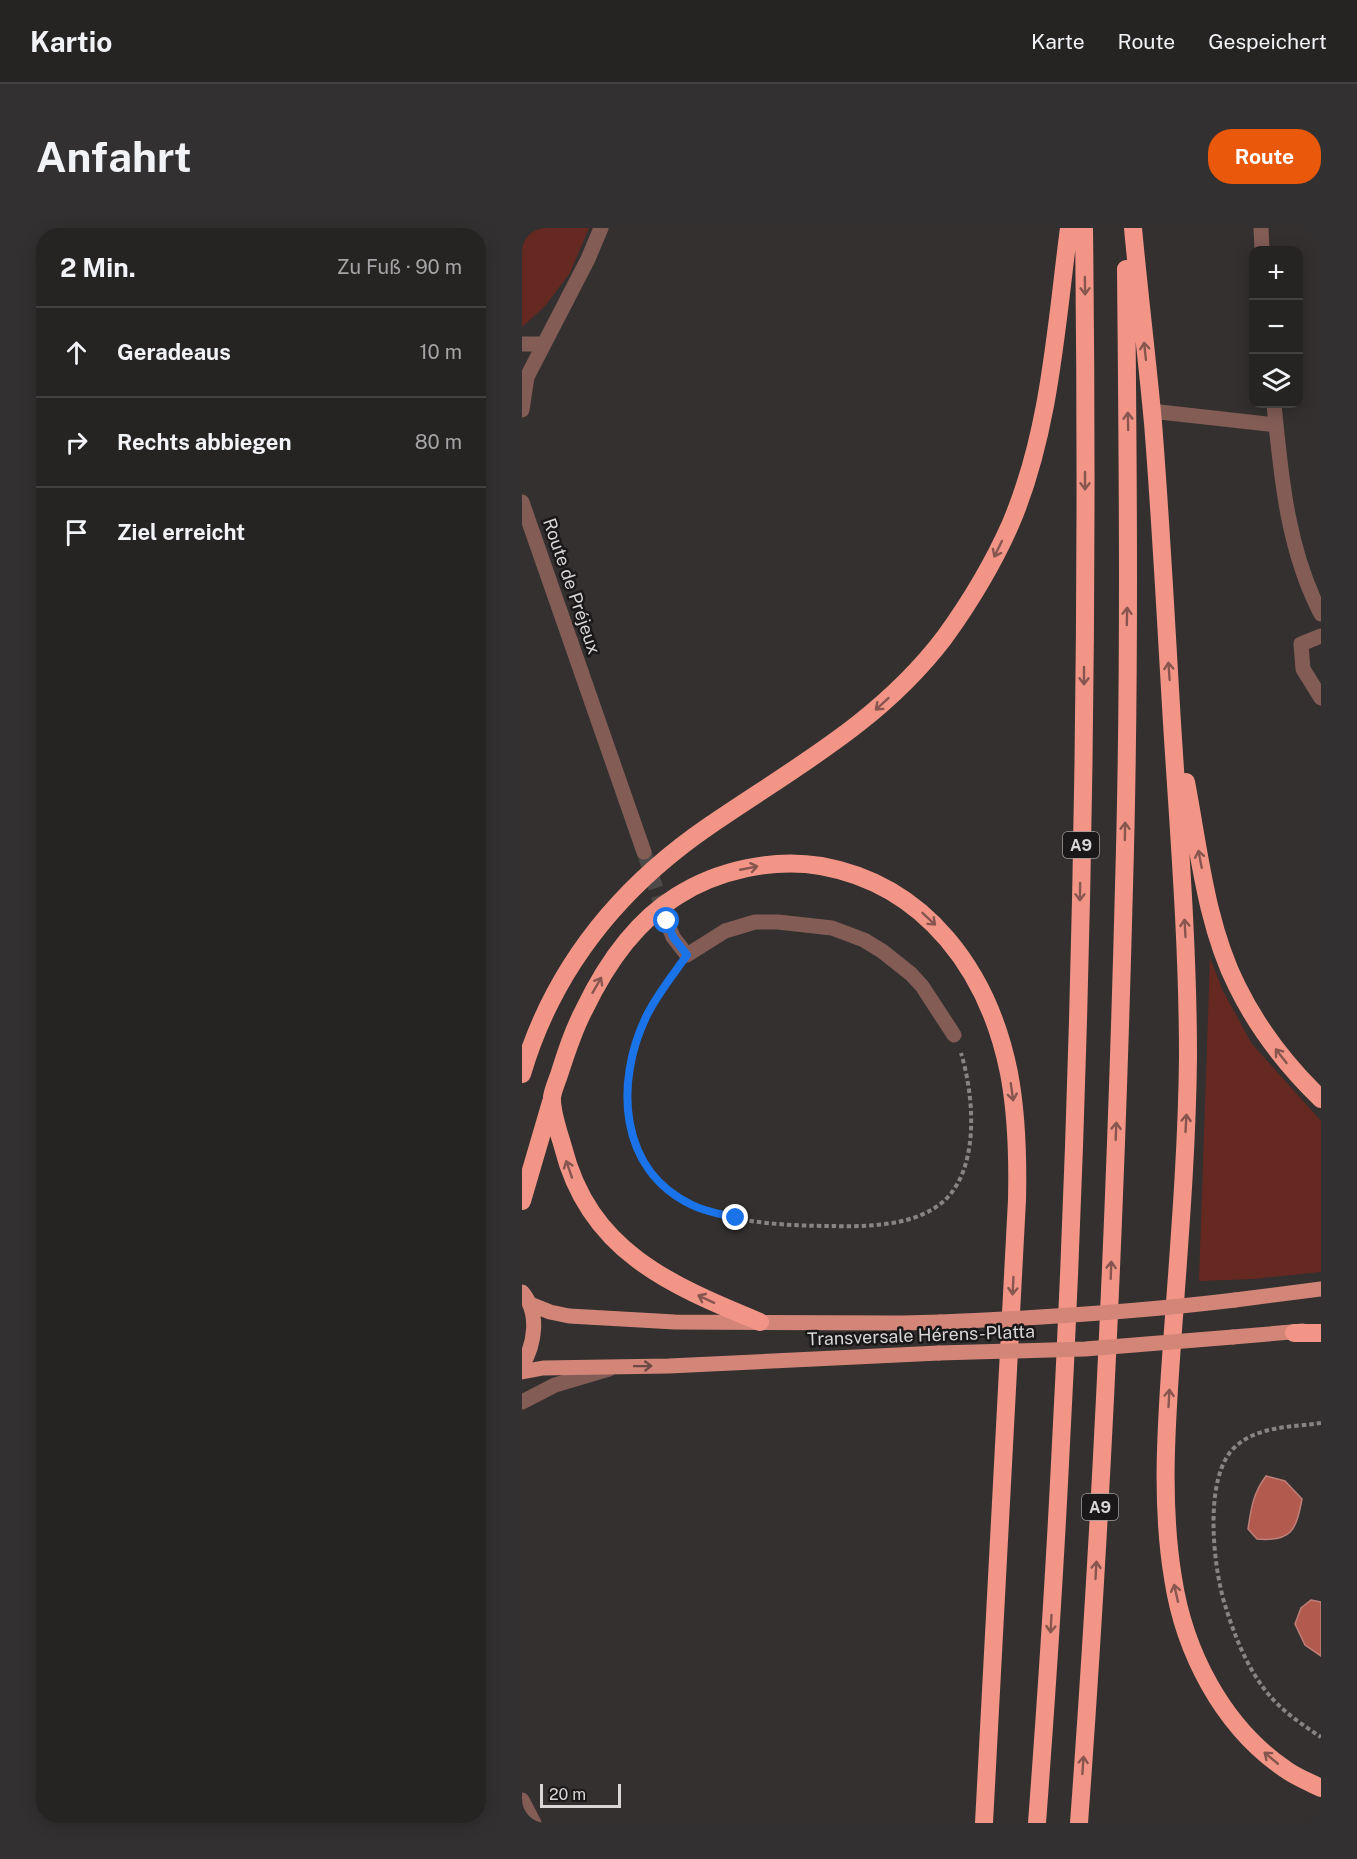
<!DOCTYPE html>
<html lang="de">
<head>
<meta charset="utf-8">
<style>
  :root { --surface:#262423; --page:#323030; --text:#f1f3f6; --muted:#a4a4a6; --line:#424141; --accent:#ea580c }
  body { margin:0; font-family:"Public Sans",sans-serif; background:var(--page); color:var(--text) }
  .controls { position:absolute; right:18px; top:18px; display:grid; overflow:hidden; border-radius:12px; box-shadow:0 3px 15px #0003 }
  .controls button { width:54px; height:54px; display:grid; place-items:center; padding:0; border:0; border-bottom:2px solid var(--line); background:var(--surface); color:var(--text); font:30px sans-serif }
  .scale { position:absolute; left:18px; bottom:15px; width:81px; box-sizing:border-box; padding-left:6px; border:3px solid #d8d6d6; border-top:0; font-size:16px; line-height:21px; white-space:nowrap; color:#d8d6d6; -webkit-text-stroke:4px #1a1818; paint-order:stroke }
  .stop { position:absolute; width:18px; height:18px; margin:-14px; border:4px solid #1a73e8; border-radius:50%; background:#fff }
  .stop.end { background:#1a73e8; border-color:#fff; box-shadow:0 2px 6px #0008 }
  .list { margin:0; padding:0; list-style:none }
  h2 { display:flex; justify-content:space-between; align-items:center; height:78px; margin:0; padding:0 24px; font-size:26px }
  h2 small { font-size:20px; font-weight:400; color:var(--muted) }
  .list li { display:grid; grid-template-columns:39px 1fr auto; gap:18px; align-items:center; box-sizing:border-box; height:90px; padding:0 24px; border-top:2px solid var(--line) }
  .list b { display:block; font-size:22px; white-space:nowrap }
  .list em { font-size:20px; font-style:normal; color:var(--muted) }
  .icon { flex:none; width:33px; height:33px; fill:none; stroke:currentColor; stroke-width:2; stroke-linecap:round; stroke-linejoin:round }
  .map { position:relative; flex:none; width:799px; height:1595px; overflow:hidden; border-radius:24px }
  header { display:flex; align-items:center; gap:36px; box-sizing:border-box; height:84px; padding:0 30px; background:var(--surface); border-bottom:2px solid var(--line) }
  header strong { font-size:28px }
  nav { display:flex; gap:33px; margin-inline-start:auto; font-size:21px }
  .intro { display:flex; align-items:center; justify-content:space-between; box-sizing:border-box; height:144px; padding:0 36px }
  h1 { margin:0; font-size:42px }
  .button { padding:15px 27px; border-radius:24px; background:var(--accent); color:#fff; font-size:21px; font-weight:700 }
  main { display:flex; gap:36px; padding:0 36px }
  aside { flex:1; background:var(--surface); border-radius:24px; box-shadow:0 3px 15px #0003 }
  .map>svg:first-child { display:block }
  .green { fill:#662921 }
  .water { fill:#b25a4e; stroke:#bd7f77; stroke-width:1.5 }
  .lines { fill:none; stroke-linecap:round; stroke-linejoin:round }
  .minor-tunnel { stroke:#4c4948; stroke-width:15; stroke-dasharray:15 8; stroke-linecap:butt }
  .path { stroke:#878484; stroke-width:4; stroke-dasharray:4.5 3; stroke-linecap:butt }
  .minor { stroke:#835c56; stroke-width:15 }
  .major { stroke:#d38578; stroke-width:15 }
  .highway { stroke:#f39586; stroke-width:18 }
  .major-bridge { stroke:#d38578; stroke-width:15 }
  .oneway { stroke:#86564f }
  .oneway2 { stroke:#6d4943 }
  .route { stroke:#1a73e8; stroke-width:8 }
  .labels { text-anchor:middle; dominant-baseline:central; stroke-width:5; stroke-linejoin:round; paint-order:stroke }
  .shield { fill:#1a1818; stroke:#9f9d9d; stroke-width:1.5 }
  .shield-label { font-size:16px; font-weight:bold; fill:#d8d6d6 }
  .street-label { font-size:18px; fill:#d8d6d6; stroke:#1a1818 }
</style>
</head>
<body>
<header>
<strong>Kartio</strong>
<nav><a>Karte</a><a>Route</a><a>Gespeichert</a></nav>
</header>
<div class="intro"><h1>Anfahrt</h1><a class="button">Route</a></div>
<main>
<aside>
<h2>2 Min.<small>Zu Fuß · 90 m</small></h2>
<ul class="list">
<li><svg class="icon" aria-label="ahead" viewBox="0 0 24 24"><path d="M12 20V5M6 11l6-6 6 6"/></svg><div><b>Geradeaus</b></div><em>10 m</em></li>
<li><svg class="icon" aria-label="right" viewBox="0 0 24 24"><path d="M7 20v-9h11M14 6l5 5-5 5"/></svg><div><b>Rechts abbiegen</b></div><em>80 m</em></li>
<li><svg class="icon" aria-label="arrive" viewBox="0 0 24 24"><path d="M6 21V4h12l-3 4 3 4H6"/></svg><div><b>Ziel erreicht</b></div></li>
</ul>
</aside>
<div class="map">
<svg width="799" height="1595" viewBox="0 0 799 1595">
  <rect width="100%" height="100%" fill="#33302f"/>
  <path class="green" d="M0,0H67L48,45L23,78L0,99Z
    M688,730L701,763L730,816L799,893V1044L732,1051L677,1053Z"/>
  <path class="water" d="M744,1248L763,1253L780,1271C774,1302 770,1314 735,1311L726,1301C729,1281 731,1265 744,1248Z
    M789,1372L799,1374V1428L783,1417L773,1396L779,1380Z"/>
  <g class="lines">
    <path class="minor-tunnel" d="M122,624L143,688"/>
    <path class="path" d="M153,743C112,797 83,880 127,941C139,957 153,970 172,978C210,995 268,998 310,998C346,999 395,998 423,972C458,938 452,868 439,825
      M799,1195C771,1199 735,1198 713,1219C681,1248 691,1339 703,1377C711,1403 722,1432 738,1455C754,1479 776,1494 799,1509"/>
    <path class="minor" d="M739,0L740,22
      M0,116H22
      M752,176C759,247 765,321 799,386
      M0,182L5,149L66,31L79,0
      M629,183L754,197
      M0,274L122,624
      M799,408L779,416L781,441L799,470
      M145,694L151,709L165,727L203,703L233,694H256L310,700L342,712L360,723L389,746L400,758L432,807
      M0,1174L33,1157L87,1141
      M0,1572L12,1595"/>
    <path class="major" d="M0,1064C18,1085 13,1116 0,1138
      M713,1072L799,1061
      M8,1076L28,1084L47,1088L153,1094L381,1095L418,1094
      M711,1109L781,1103
      M0,1144L21,1140L147,1138L417,1125"/>
    <path class="highway" d="M611,0C617,65 625,130 631,195C639,295 644,395 650,495C657,606 666,718 666,829C665,929 656,1030 649,1130C644,1202 639,1278 651,1350C662,1423 700,1498 763,1541C774,1549 787,1554 799,1560
      M664,554C677,622 684,696 715,758C736,801 765,838 799,871
      M0,846C31,741 98,659 187,598C273,539 358,494 422,410C448,374 471,336 489,295C528,203 534,99 547,0
      M0,973L29,874
      M238,1094C148,1057 67,1023 41,919C37,905 29,883 30,869C31,862 35,853 37,847C44,825 51,803 62,782C83,738 113,694 155,668C196,642 251,630 299,638C405,657 467,745 487,845C495,887 496,929 495,972L462,1595
      M772,1105H799
      M515,1595C524,1475 532,1355 538,1235C560,824 567,411 562,0
      M557,1595C580,1283 594,971 602,658C608,453 606,247 604,41"/>
    <path class="major-bridge" d="M418,1094C517,1090 615,1084 713,1072
      M417,1125L563,1121L711,1109"/>
  </g>
  <defs><path id="oneway-shaft" d="M-6 0H5M1.5-3L5.5 0L1.5 3" fill="none" stroke-width="1.6" stroke-linecap="round" stroke-linejoin="round" transform="scale(1.5)"/></defs>
  <g class="oneway">
    <use href="#oneway-shaft" transform="translate(563 58) rotate(89)"/>
    <use href="#oneway-shaft" transform="translate(623 123) rotate(-96)"/>
    <use href="#oneway-shaft" transform="translate(606 193) rotate(-91)"/>
    <use href="#oneway-shaft" transform="translate(563 253) rotate(90)"/>
    <use href="#oneway-shaft" transform="translate(476 321) rotate(116)"/>
    <use href="#oneway-shaft" transform="translate(605 388) rotate(-89)"/>
    <use href="#oneway-shaft" transform="translate(647 443) rotate(-94)"/>
    <use href="#oneway-shaft" transform="translate(562 448) rotate(90)"/>
    <use href="#oneway-shaft" transform="translate(360 476) rotate(138)"/>
    <use href="#oneway-shaft" transform="translate(603 603) rotate(-89)"/>
    <use href="#oneway-shaft" transform="translate(678 631) rotate(-101)"/>
    <use href="#oneway-shaft" transform="translate(227 640) rotate(-11)"/>
    <use href="#oneway-shaft" transform="translate(558 664) rotate(91)"/>
    <use href="#oneway-shaft" transform="translate(407 691) rotate(43)"/>
    <use href="#oneway-shaft" transform="translate(663 700) rotate(-93)"/>
    <use href="#oneway-shaft" transform="translate(75 757) rotate(-60)"/>
    <use href="#oneway-shaft" transform="translate(759 828) rotate(-128)"/>
    <use href="#oneway-shaft" transform="translate(490 864) rotate(82)"/>
    <use href="#oneway-shaft" transform="translate(664 895) rotate(-87)"/>
    <use href="#oneway-shaft" transform="translate(594 903) rotate(-88)"/>
    <use href="#oneway-shaft" transform="translate(47 941) rotate(-109)"/>
    <use href="#oneway-shaft" transform="translate(589 1042) rotate(-88)"/>
    <use href="#oneway-shaft" transform="translate(491 1058) rotate(93)"/>
    <use href="#oneway-shaft" transform="translate(184 1071) rotate(-155)"/>
    <use href="#oneway-shaft" transform="translate(647 1170) rotate(-87)"/>
    <use href="#oneway-shaft" transform="translate(574 1342) rotate(-87)"/>
    <use href="#oneway-shaft" transform="translate(654 1365) rotate(-103)"/>
    <use href="#oneway-shaft" transform="translate(529 1396) rotate(93)"/>
    <use href="#oneway-shaft" transform="translate(749 1530) rotate(-140)"/>
    <use href="#oneway-shaft" transform="translate(561 1537) rotate(-86)"/>
  </g>
  <use class="oneway2" href="#oneway-shaft" transform="translate(121 1138) rotate(-1)"/>
  <g class="lines">
    <path class="route" d="M145,693L151,709L165,727C151,747 135,766 124,789C93,854 96,942 170,977C184,984 200,986 214,990"/>
  </g>
  <g class="labels">
    <g class="shield">
      <rect x="541" y="604" width="36" height="26" rx="4.5"/>
      <rect x="560" y="1266" width="36" height="26" rx="4.5"/>
    </g>
    <g class="shield-label">
      <text x="559" y="617">A9</text>
      <text x="578" y="1279">A9</text>
    </g>
    <g class="street-label">
      <text transform="translate(50 358) rotate(71)">Route de Préjeux</text>
      <text transform="translate(399 1107) rotate(-2)">Transversale Hérens-Platta</text>
    </g>
  </g>
</svg>
<div class="controls">
<button>+</button>
<button>−</button>
<button><svg class="icon" aria-label="layers" viewBox="0 0 24 24"><path d="M12 4l9 5-9 5-9-5zM3 14l9 5 9-5"/></svg></button>
</div>
<div class="scale">20 m</div>
<div class="stop" style="left:145px;top:693px"></div>
<div class="stop end" style="left:214px;top:990px"></div>
</div>
</main>
</body>
</html>
